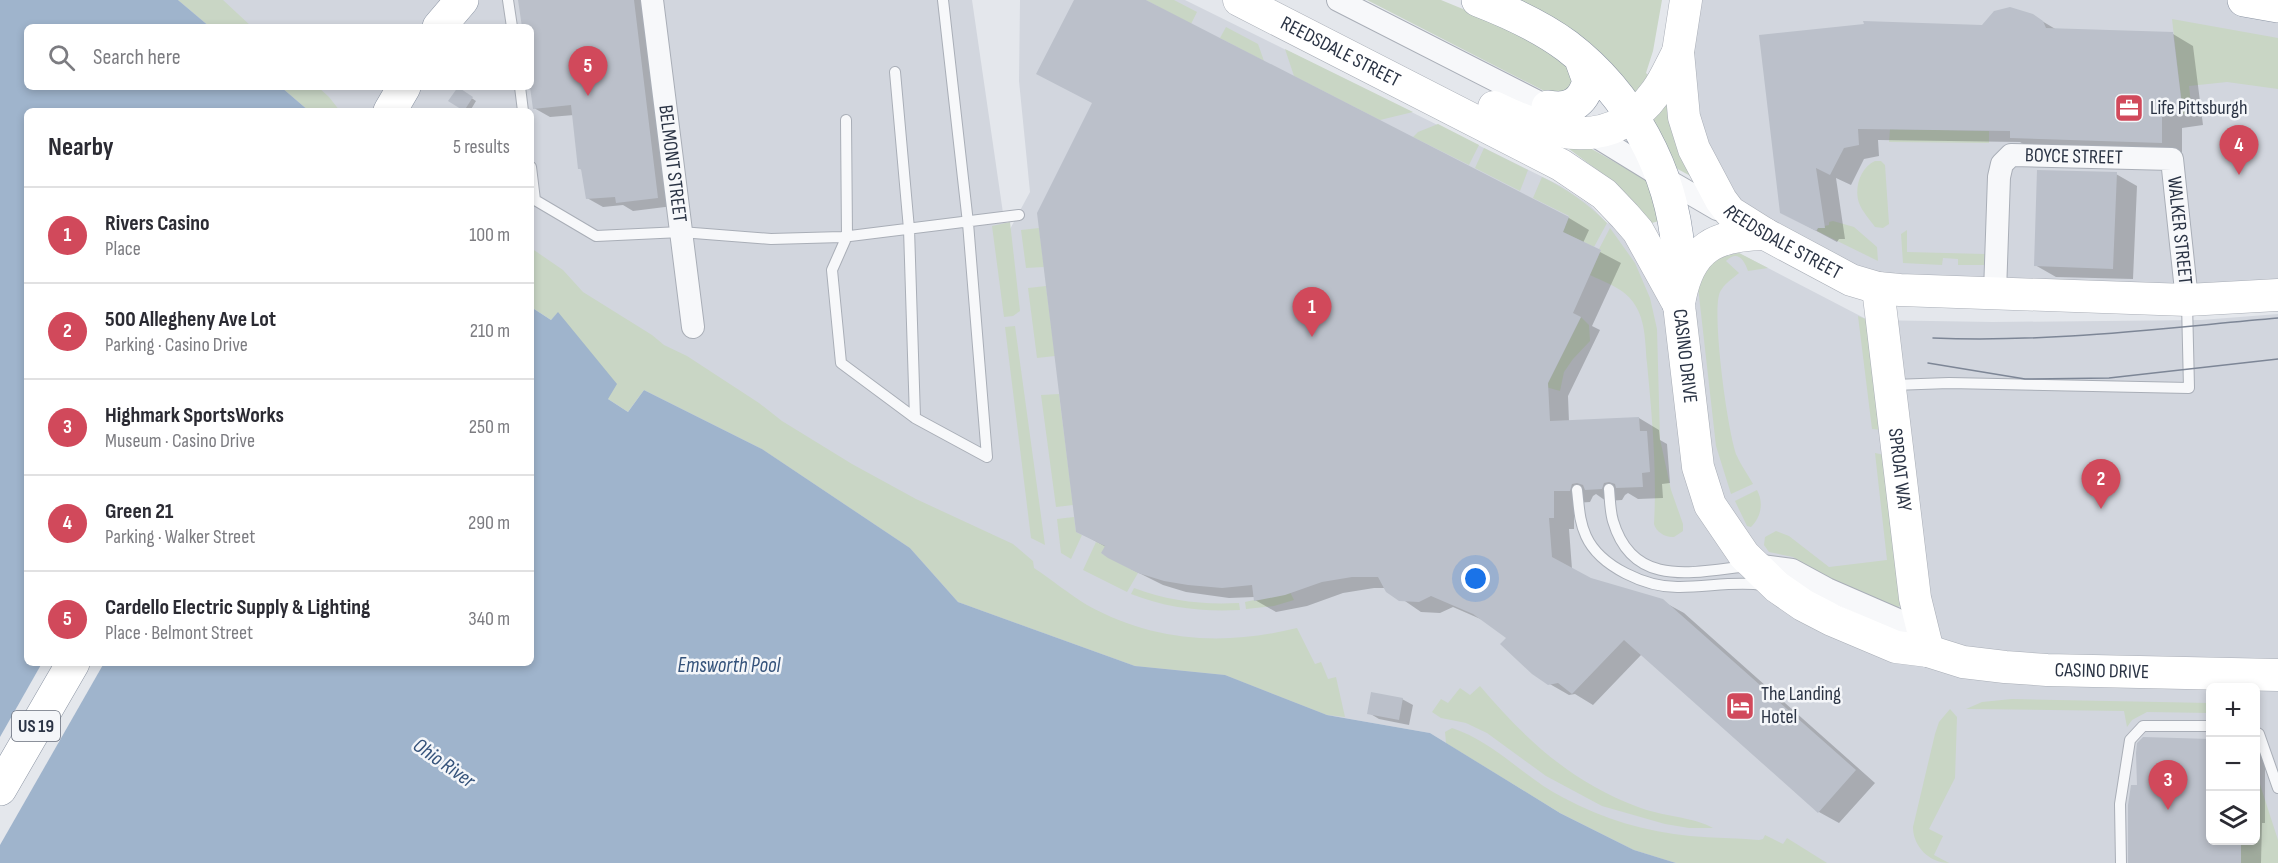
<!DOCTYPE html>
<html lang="en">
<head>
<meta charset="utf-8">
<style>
  :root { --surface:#fff; --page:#f2f2f3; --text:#2b2b33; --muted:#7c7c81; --line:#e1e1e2; --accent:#d1495b }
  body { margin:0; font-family:"Sofia Sans Condensed",sans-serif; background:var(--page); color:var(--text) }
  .controls { position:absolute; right:18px; bottom:18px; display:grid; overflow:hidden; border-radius:9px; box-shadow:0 3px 9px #0003 }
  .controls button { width:54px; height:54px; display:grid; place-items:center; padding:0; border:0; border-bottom:2px solid var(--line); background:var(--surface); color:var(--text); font:30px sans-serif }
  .you { position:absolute; left:1476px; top:579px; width:21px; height:21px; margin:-15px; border:4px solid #fff; border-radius:50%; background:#1a73e8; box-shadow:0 0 0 9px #1a73e833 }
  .badge { display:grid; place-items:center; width:39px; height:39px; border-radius:50%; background:var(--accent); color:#fff; font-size:20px; font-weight:700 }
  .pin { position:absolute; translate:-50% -50px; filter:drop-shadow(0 2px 3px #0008) }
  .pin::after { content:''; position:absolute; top:32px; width:21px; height:18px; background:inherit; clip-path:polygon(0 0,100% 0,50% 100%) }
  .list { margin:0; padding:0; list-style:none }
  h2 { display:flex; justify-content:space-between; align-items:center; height:78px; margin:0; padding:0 24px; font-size:26px }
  h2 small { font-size:20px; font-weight:400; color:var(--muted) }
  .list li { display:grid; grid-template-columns:39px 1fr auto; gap:18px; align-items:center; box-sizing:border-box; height:96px; padding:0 24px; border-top:2px solid var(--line) }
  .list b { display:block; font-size:22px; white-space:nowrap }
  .list p { margin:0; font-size:20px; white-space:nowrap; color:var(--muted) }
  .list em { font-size:20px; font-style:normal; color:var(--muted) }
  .icon { flex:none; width:33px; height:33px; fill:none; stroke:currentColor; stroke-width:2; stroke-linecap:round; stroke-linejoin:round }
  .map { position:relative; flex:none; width:2278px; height:863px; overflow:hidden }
  .search { position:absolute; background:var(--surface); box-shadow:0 3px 9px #0003; left:24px; top:24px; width:510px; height:66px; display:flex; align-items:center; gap:15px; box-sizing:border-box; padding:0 21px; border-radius:9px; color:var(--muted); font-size:22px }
  .panel { position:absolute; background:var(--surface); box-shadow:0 3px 9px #0003; left:24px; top:108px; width:510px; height:558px; border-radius:9px }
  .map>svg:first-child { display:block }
  .built { fill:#d2d6de; fill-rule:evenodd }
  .green { fill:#c9d6c5 }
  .water { fill:#9fb4cc }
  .pier { fill:#e4e7ec }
  .shadow { fill:#0003 }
  .building { fill:#bbc0ca }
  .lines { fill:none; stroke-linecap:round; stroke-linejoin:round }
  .lane-casing { stroke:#a9aeb7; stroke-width:12 }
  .street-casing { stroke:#a9aeb7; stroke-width:24 }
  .secondary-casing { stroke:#a9aeb7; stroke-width:33 }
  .highway-casing { stroke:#8b94a3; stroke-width:34 }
  .lane { stroke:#f7f8fa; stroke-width:10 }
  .street { stroke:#f7f8fa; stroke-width:22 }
  .secondary { stroke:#fff; stroke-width:32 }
  .highway { stroke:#fff; stroke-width:33 }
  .tram { stroke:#7d8696; stroke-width:1.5 }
  .labels { text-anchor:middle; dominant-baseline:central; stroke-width:5; stroke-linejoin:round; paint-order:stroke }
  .shield { fill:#f4f6f9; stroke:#676e7b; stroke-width:1.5 }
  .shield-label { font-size:18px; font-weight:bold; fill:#2b3445 }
  .street-label { font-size:20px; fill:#2b3445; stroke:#f4f6f9 }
  .poi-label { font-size:20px; fill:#2b3445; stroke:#f4f6f9; text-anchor:start }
  .water-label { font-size:21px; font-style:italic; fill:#34527a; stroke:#f4f6f9 }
</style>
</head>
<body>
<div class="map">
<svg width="2278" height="863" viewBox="0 0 2278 863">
  <rect width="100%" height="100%" fill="#e4e7ec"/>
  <path class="built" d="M178,0H972L1003,213L1009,231L1030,192L1019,81L1020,0H1185L1561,186L1590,205L1607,223L1739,253L1868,320L1993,322L2201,320L2278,314V863H1676L1634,850L1508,781L1430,733L1327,715L1135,666L958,602L910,548L558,313L531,307V111H309L281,87H531V27H210ZM2210,688H2256V840H2210Z
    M1686,0H2278V295L1900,290L1765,234L1694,149Z"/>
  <path class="green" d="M178,0H223L252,27H210Z
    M1146,0H1174L1197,12L1191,24Z
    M1367,0H1441L1475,14L1511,30L1564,60L1577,88L1552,95Z
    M1518,0H1662L1653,51L1646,73L1650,77L1636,97Z
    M2172,19L2278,38V89L2227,82L2189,86L2192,113L2183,114Z
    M1226,27L1258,44L1264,61L1220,38Z
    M1285,49L1413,112L1380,120L1294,76Z
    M281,87H318L329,97L340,111H309Z
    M1670,97L1696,179L1674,167L1652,120Z
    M1438,124L1479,145L1469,165L1413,137L1418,132Z
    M1890,129L1989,131V143L1889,142Z
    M1565,146L1590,148L1650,182L1663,220L1648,224L1608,178Z
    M1484,148L1528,170L1520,191L1475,168Z
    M1875,161H1881L1885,165L1889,224L1883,228L1875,227C1870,220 1862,211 1859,203C1854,188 1860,168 1875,161Z
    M1542,177C1567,189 1587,203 1607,223L1594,247L1563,232L1569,216L1533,198Z
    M1833,221L1854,227L1877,247L1878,261L1817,231L1818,228H1824V226L1829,225V222Z
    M1010,222L1020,311L1013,316L1004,317L992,226Z
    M1039,228L1044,267L1026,268L1021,230Z
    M1610,228L1635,263L1650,298L1657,329L1660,439L1671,490L1683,524V531L1674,537C1666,538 1656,532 1654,524C1657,470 1652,416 1647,363C1645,344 1646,322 1635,305C1626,289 1606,283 1590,275L1601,250L1599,249Z
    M1907,230V252L1985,254L1986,265H1958V259L1943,258L1942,265L1903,263L1901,234Z
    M531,248L563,270L583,292L652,335L664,345L687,356L759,403L782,421L852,464L916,499L1013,544L1033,561L1034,568C1052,580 1069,594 1087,605C1154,642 1224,646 1297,628L1315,664L1321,662L1328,679L1336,677L1345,717L1327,715L1225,675L1135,666L958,602L910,548L762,449L644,390L628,412L608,399L558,313L551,320L531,307Z
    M1739,253L1768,268L1748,271C1744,259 1737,250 1726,261L1739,273C1732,279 1724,284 1720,292C1711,310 1728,435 1737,456C1741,465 1748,475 1753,484L1731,494L1716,446L1698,287C1705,262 1714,258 1739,253Z
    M1046,286L1055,356L1037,358L1028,288Z
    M1858,316L1868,320L1882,430L1872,429Z
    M1581,317L1589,325L1590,341L1573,359L1564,372L1560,391L1546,387Z
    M1015,326L1045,545L1031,538L1005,327Z
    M1059,394L1073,505L1056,507L1041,395Z
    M1875,453L1885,455L1904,604L1896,608L1822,576L1793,557L1769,552L1764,545L1765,537L1776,531L1789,536L1829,567L1887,560Z
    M1757,490C1764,503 1761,517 1751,527L1747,526L1735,501Z
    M1074,517L1076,532L1082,535L1071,559L1061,553L1057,519Z
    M1096,542L1108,547L1101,553L1138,573L1127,592L1083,570Z
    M1134,588C1168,601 1203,605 1239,603L1240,610C1202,612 1167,608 1131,594Z
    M1290,592L1294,600L1274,606L1246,609L1245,602Z
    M1480,686C1525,739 1571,782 1638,807C1660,816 1694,817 1713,828H1689L1665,824L1602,806L1546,776L1487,733L1466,723L1441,718L1432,712L1441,699L1448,703L1460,688L1470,695Z
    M2012,699L2210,703V713L2147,712L2132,720L2127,727L2124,711L1966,709L1982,702Z
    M1950,709L1957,717L1955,778L1929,829L1943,836L1934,855L1949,863C1929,863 1913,846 1913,827L1935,734L1939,722Z
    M1452,728C1495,742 1524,778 1564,798C1603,819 1647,832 1690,836C1713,838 1736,838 1759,840L1763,839L1765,835L1783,844L1787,838L1827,863H1676L1634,850L1560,813L1446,743L1445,732Z
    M2256,772L2278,840V863H2241V841L2256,840Z"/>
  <path class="water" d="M0,0H178L210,27H27V87H281L309,111H27V663H531V307L551,320L558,312L617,384L608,399L628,412L644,390L762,449L910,548L958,602L1135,666L1225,675L1327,715L1430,733L1560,813L1634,850L1676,863H0Z"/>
  <path class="pier" d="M42,663H104L0,845V737Z"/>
  <path class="shadow" d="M520,0H648L673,206L633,211L623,205L603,207L587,198L583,170L580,169L574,115L550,117L534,108L531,27H523Z
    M1076,0H1143L1569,218L1589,230L1583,243L1621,263L1592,326L1600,330L1568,396L1569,422L1639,418L1659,430L1660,440L1667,444L1670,483L1662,484L1663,498L1638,499L1628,493L1625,495L1622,500L1606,501L1596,494L1593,496L1590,502L1574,503V529H1569L1572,569L1591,579L1662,601L1684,613L1875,783L1839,823L1819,812L1642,654L1593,705L1575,694L1569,695L1548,683L1509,638L1485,621L1453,607L1440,613L1421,612L1386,588H1374L1343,593L1307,606L1276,612L1255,600V597L1229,598L1186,592L1163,585L1131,569L1106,547L1077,531L1094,104Z
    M2032,15L2057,30L2173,34L2193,46L2203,125L2182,128V154L2032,149L2020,142L1878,140L1879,156L1864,159L1851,185L1836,178L1845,239H1839L1837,242L1781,212L1761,36L1983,27Z
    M458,89L476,101L470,111H466L450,100Z
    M2116,174L2137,186L2133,279L2056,277L2035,265Z
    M1402,699L1413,705L1409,725L1379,719L1369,713Z
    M2256,748L2265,754V823H2262L2261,863H2130L2210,840H2256Z"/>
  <path class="building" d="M518,0H634L658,198L616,203L615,197L586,199L581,169H578L571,105L533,109L530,87L531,27H522Z
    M1074,0H1146L1569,217L1563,232L1601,250L1573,313L1581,317L1548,383L1550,421L1639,417L1640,431H1647L1650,472L1642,473L1643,487L1616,488L1615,484L1609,482L1604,483L1602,489L1585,490L1583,485L1577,483L1572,484L1570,491H1554V518H1549L1552,557L1591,578L1663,599L1856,770L1818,813L1624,640L1572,694L1558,683L1548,685L1532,674L1500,644L1506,638L1473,614L1431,596L1419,602L1399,601L1386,592L1378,577H1352L1322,582L1285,595L1254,601L1252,585L1222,588L1188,585L1164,581L1138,573L1108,558L1101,553L1105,546L1076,532L1037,213L1092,103L1036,74Z
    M2010,7L2033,14L2043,21L2046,28L2173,32L2183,114L2162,117V143L2010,138V131L1858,129L1859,145L1844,148L1830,175L1816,168L1825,228H1818L1816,231L1780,213L1759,35L1864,24L1863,21L1982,25L1994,11Z
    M458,87L473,97L464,111L448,101Z
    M2037,170L2117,172L2113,269L2034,266Z
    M1371,692L1403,698L1399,720L1367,714Z
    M2143,737L2211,739V840H2241V863H2128V805L2131,785H2137L2136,753L2137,743Z"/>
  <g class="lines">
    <g class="lane-casing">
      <path id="lane" d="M508,0L512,27
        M895,72L909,229L915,418L987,457L968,223L943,0
        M520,87L523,111
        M846,120L847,236L832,270L841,363L915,418
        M531,167L535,200L596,236L681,232L771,239L842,237L1019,215
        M1893,385L1949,383L2189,388L2187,303
        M1609,489C1610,499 1610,511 1613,521C1633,589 1694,572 1748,566
        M1577,490C1579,506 1579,521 1586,536C1600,567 1647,588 1680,587C1708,587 1735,581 1763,585
        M2256,732L2259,734L2278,788
        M2121,863L2120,804L2130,740L2143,726H2210"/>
    </g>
    <g class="street-casing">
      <g id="street">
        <path id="s1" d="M652,0L693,327"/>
        <path d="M1338,0L1548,107L1662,177L1717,209L1730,212"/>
        <path id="s2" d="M1995,292L1999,177L2002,164L2011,155L2172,159L2187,300"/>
        <path d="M1754,565L1792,570L1827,589L1896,619L1927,650"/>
      </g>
    </g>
    <g class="secondary-casing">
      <g id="secondary">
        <path id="s3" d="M1239,0L1561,165L1604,194L1625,216L1638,231L1679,305L1698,467L1710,505L1744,555L1777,587L1803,605L1832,620L1896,647L1928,651L1963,662L2005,667L2047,670L2278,675"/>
        <path id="s4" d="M1686,0L1678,52L1684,117L1694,149L1721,200L1730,212L1765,234L1851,280L1878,288L1900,290L2187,300L2278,295"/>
        <path d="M1494,107C1551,135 1611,154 1656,92C1665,80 1671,65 1678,52"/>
        <path id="s5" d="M1878,288L1915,598L1928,651"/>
        <path d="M1680,298C1690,247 1715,235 1765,234"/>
      </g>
    </g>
    <g class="highway-casing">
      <path id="highway" d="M1478,0C1509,12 1540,26 1567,46C1630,94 1672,171 1678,250C1679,268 1679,286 1679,305
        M2244,0L2278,6
        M439,27L462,0
        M1548,107C1570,111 1583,103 1589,81L1581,59
        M390,111L404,87
        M0,789L73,663"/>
    </g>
    <use href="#lane" class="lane"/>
    <use href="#street" class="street"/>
    <use href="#secondary" class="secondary"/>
    <use href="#highway" class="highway"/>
    <path class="tram" d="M1933,338C2048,343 2163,328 2278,318
      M1928,363L2025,379L2109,378L2278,359"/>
  </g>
  <defs>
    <g id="office-square" transform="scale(1.5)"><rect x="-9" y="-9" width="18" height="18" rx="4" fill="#d1495b" stroke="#f4f6f9"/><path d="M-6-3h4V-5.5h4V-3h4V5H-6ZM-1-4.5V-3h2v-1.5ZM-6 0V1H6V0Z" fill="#fff"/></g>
    <g id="hotel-square" transform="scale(1.5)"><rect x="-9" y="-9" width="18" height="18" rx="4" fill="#d1495b" stroke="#f4f6f9"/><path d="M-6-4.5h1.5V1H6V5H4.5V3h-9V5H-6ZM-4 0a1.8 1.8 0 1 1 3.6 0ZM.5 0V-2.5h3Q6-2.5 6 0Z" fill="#fff"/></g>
  </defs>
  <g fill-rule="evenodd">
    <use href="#office-square" x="2129" y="108"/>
    <use href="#hotel-square" x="1740" y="706"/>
  </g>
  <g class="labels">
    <rect class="shield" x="12" y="711" width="48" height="30" rx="4.5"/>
    <g class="shield-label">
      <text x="36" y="726">US 19</text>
    </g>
    <g class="street-label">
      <text stroke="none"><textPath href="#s3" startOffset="114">REEDSDALE STREET</textPath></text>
      <text stroke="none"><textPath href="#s2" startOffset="204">BOYCE STREET</textPath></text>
      <text stroke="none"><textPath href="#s1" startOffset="165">BELMONT STREET</textPath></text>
      <text stroke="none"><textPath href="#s2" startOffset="374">WALKER STREET</textPath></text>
      <text stroke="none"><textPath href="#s4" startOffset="285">REEDSDALE STREET</textPath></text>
      <text stroke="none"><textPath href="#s3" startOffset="600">CASINO DRIVE</textPath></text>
      <text stroke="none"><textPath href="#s5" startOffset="183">SPROAT WAY</textPath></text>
      <text stroke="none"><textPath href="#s3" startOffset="1200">CASINO DRIVE</textPath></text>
    </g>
    <g class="poi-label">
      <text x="2150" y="108">Life Pittsburgh</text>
      <text x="1761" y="694">The Landing<tspan x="1761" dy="23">Hotel</tspan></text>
    </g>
    <g class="water-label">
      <text x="729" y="665">Emsworth Pool</text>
      <text transform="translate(444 763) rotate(35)">Ohio River</text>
    </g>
  </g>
</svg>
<div class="controls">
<button>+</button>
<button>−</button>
<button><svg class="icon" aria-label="layers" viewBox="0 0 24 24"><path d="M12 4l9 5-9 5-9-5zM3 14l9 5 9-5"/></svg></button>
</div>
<div class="you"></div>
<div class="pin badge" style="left:1312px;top:337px">1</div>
<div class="pin badge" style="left:2101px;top:509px">2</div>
<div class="pin badge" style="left:2168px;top:810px">3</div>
<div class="pin badge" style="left:2239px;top:175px">4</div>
<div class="pin badge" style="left:588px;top:96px">5</div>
<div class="search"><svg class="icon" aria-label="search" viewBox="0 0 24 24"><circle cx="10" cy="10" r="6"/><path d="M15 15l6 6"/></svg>Search here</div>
<section class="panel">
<h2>Nearby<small>5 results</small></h2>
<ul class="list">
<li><span class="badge">1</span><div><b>Rivers Casino</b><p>Place</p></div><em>100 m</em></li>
<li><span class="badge">2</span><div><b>500 Allegheny Ave Lot</b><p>Parking · Casino Drive</p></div><em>210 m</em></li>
<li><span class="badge">3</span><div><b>Highmark SportsWorks</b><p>Museum · Casino Drive</p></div><em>250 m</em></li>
<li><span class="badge">4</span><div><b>Green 21</b><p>Parking · Walker Street</p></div><em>290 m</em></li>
<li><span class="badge">5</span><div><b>Cardello Electric Supply &amp; Lighting</b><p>Place · Belmont Street</p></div><em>340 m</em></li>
</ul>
</section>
</div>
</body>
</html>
